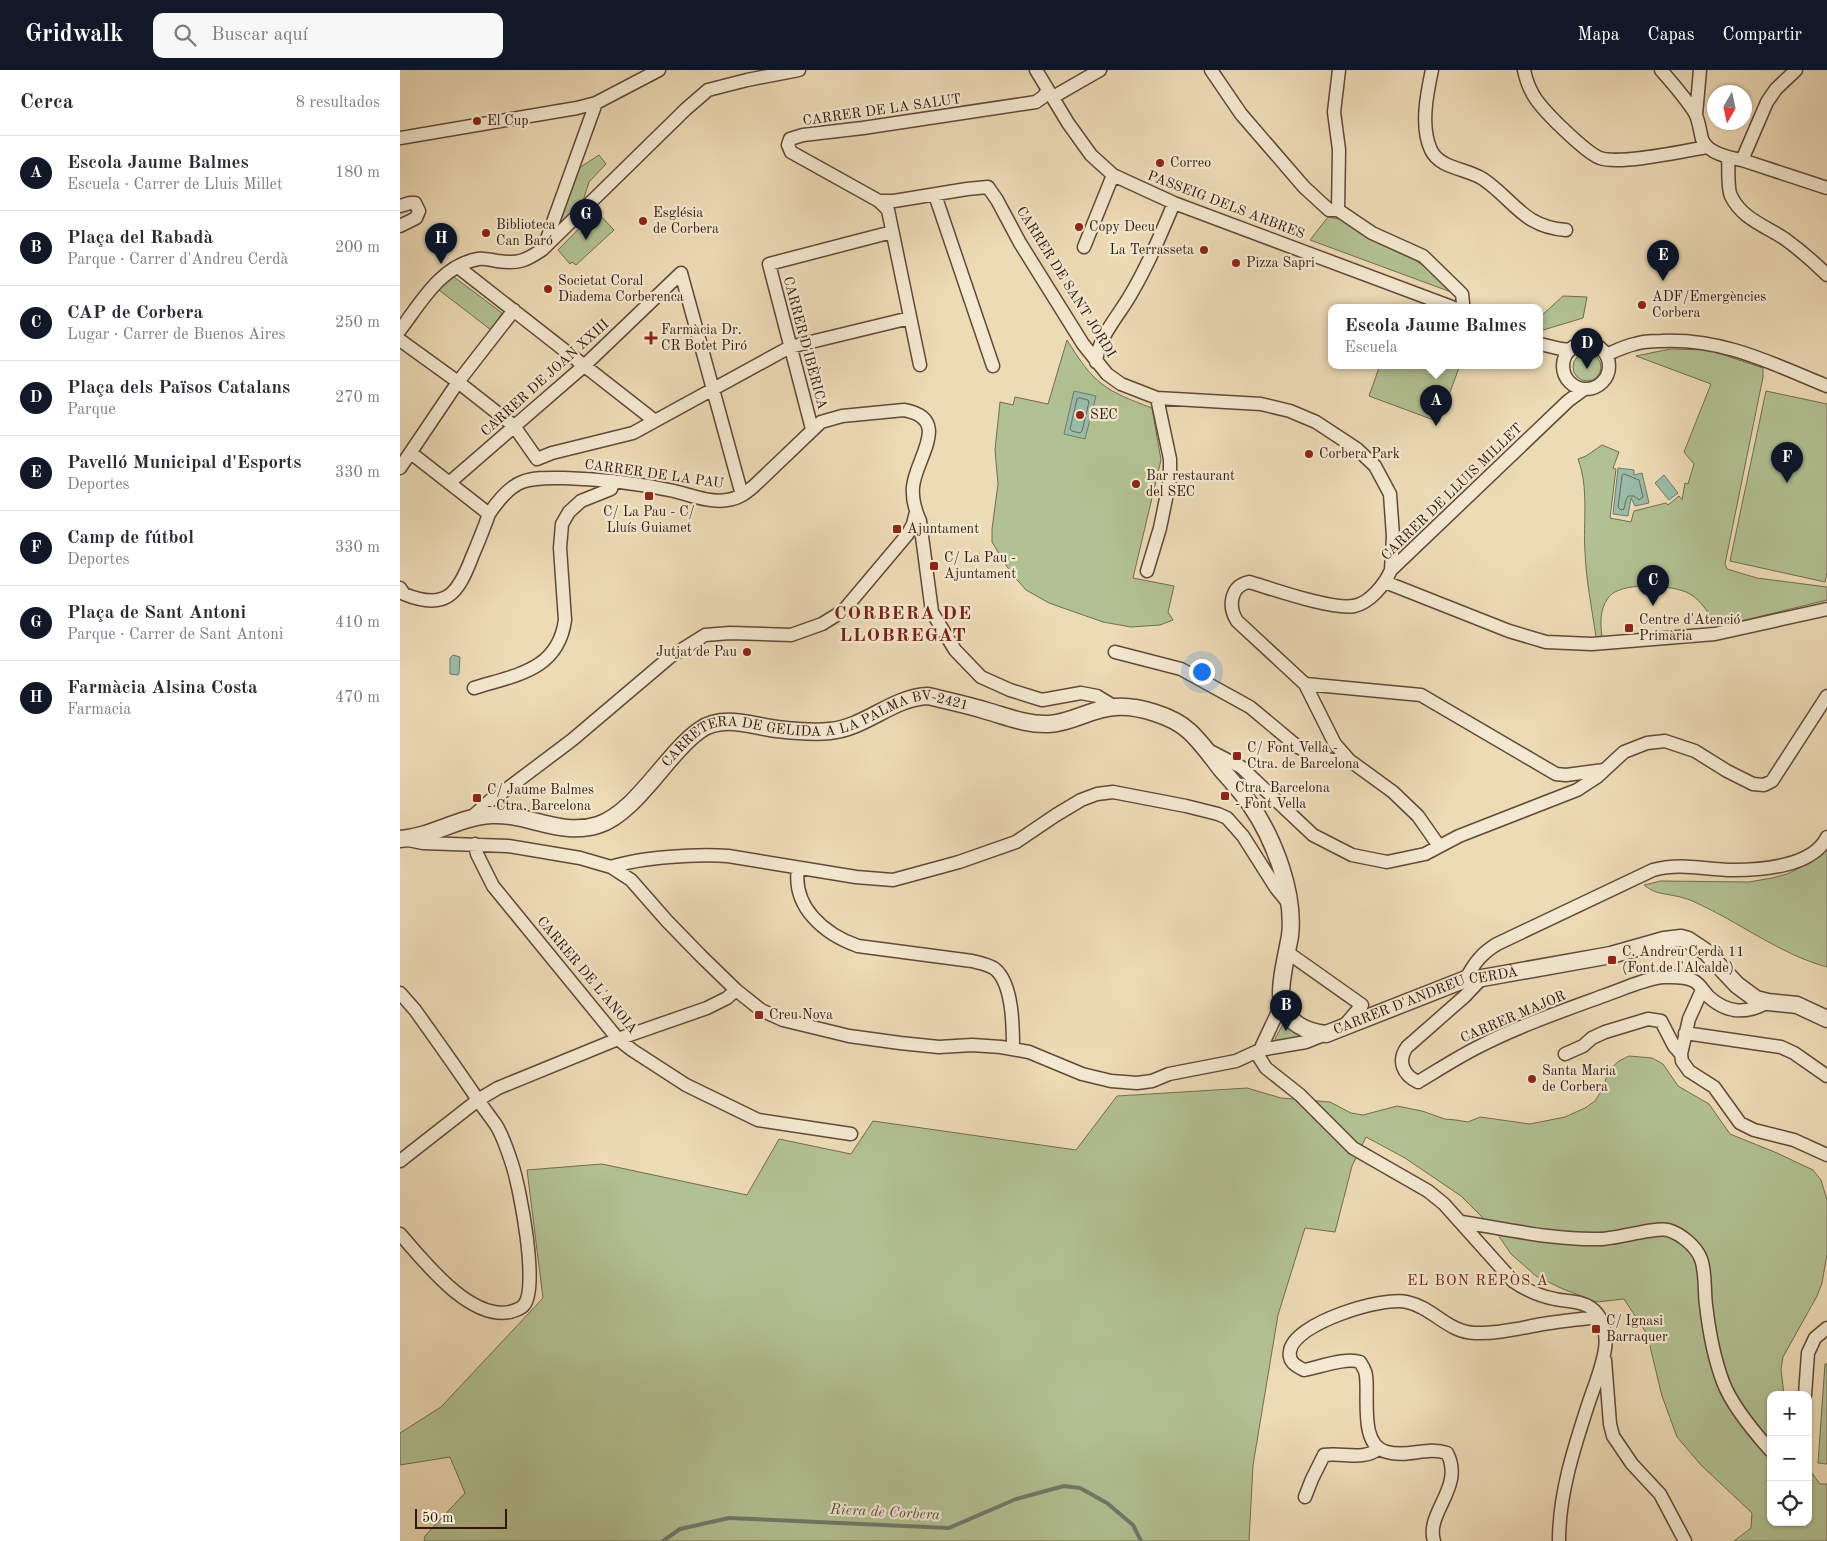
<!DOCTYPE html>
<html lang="es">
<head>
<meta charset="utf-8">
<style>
  :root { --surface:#fff; --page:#f7f7f7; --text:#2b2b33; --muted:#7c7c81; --line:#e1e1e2; --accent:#111827 }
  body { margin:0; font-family:"Old Standard TT",serif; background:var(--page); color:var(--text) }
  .controls { position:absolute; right:15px; bottom:15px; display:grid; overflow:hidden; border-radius:10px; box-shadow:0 1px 4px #0004 }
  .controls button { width:45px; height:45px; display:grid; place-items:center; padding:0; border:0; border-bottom:1px solid var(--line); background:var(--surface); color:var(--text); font:25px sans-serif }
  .compass { position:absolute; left:1307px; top:15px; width:45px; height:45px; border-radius:50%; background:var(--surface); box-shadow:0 1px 4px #0004; rotate:189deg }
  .scale { position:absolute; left:15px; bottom:12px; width:92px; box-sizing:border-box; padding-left:5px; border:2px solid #32170d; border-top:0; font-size:14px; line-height:18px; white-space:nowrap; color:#32170d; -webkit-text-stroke:4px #f3e8d0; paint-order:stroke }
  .you { position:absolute; left:801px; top:601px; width:18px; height:18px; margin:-12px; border:4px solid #fff; border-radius:50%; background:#1a73e8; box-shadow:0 0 0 8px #1a73e833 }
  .badge { display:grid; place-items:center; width:32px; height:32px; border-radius:50%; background:var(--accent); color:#fff; font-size:16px; font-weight:700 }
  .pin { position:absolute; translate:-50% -41px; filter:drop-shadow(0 1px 2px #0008) }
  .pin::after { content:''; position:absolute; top:26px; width:18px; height:15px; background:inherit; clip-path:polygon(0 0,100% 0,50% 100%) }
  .popup { position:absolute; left:928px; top:234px; width:215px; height:65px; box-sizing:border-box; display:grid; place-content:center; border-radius:10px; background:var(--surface); filter:drop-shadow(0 1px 4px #0005); font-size:16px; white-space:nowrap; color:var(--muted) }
  .popup b { font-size:19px; color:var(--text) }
  .popup::after { content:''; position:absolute; left:50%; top:100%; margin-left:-10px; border:10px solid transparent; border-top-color:var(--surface) }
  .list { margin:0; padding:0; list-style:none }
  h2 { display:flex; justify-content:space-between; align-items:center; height:65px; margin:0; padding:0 20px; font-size:21px }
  h2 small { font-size:16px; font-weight:400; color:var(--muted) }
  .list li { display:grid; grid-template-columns:32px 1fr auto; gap:15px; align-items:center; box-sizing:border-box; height:75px; padding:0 20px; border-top:1px solid var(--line) }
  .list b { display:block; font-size:19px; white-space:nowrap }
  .list p { margin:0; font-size:16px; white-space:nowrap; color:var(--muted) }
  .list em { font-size:16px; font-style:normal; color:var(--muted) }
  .icon { flex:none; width:28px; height:28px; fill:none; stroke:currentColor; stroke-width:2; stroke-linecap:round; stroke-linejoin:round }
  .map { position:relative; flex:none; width:1427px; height:1471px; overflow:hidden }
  header { display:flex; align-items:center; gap:30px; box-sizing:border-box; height:70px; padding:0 25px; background:var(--accent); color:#fff }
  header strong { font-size:24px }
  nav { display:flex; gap:28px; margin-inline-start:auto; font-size:18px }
  .search { width:350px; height:45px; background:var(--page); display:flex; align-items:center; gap:12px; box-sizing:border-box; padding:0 18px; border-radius:10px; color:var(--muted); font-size:19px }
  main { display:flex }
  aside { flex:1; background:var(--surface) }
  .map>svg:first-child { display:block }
  .green { fill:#b2c193; stroke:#726c50 }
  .water { fill:#9abca8; stroke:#707a6a }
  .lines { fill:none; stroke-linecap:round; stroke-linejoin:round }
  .shore { stroke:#666a5a; stroke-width:1 }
  .stream { stroke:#707a6a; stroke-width:4 }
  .minor-casing { stroke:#614837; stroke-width:15 }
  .tertiary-casing { stroke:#614837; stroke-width:19 }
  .minor { stroke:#f3e8d0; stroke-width:12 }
  .tertiary { stroke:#f3e8d0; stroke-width:16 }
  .poi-dot { fill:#8f2418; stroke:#f3e8d0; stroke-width:2 }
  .labels { text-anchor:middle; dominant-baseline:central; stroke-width:4.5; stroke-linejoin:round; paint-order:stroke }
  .street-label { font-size:14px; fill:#32170d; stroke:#f3e8d0 }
  .poi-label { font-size:14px; fill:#32170d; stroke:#f3e8d0; text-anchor:start }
  .neighbourhood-label { font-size:15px; letter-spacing:1px; fill:#7a1f14; stroke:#f3e8d0 }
  .water-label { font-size:15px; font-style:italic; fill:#565143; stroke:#f3e8d0 }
  .district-label { font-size:19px; font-weight:bold; letter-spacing:1px; fill:#7a1f14; stroke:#f3e8d0 }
</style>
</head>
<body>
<header>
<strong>Gridwalk</strong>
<div class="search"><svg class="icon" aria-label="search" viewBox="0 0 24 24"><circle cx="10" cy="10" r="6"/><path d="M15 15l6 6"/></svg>Buscar aquí</div>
<nav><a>Mapa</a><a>Capas</a><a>Compartir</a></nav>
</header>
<main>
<aside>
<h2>Cerca<small>8 resultados</small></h2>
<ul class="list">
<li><span class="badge">A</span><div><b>Escola Jaume Balmes</b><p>Escuela · Carrer de Lluis Millet</p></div><em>180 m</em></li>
<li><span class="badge">B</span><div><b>Plaça del Rabadà</b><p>Parque · Carrer d'Andreu Cerdà</p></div><em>200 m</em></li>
<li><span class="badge">C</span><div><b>CAP de Corbera</b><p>Lugar · Carrer de Buenos Aires</p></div><em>250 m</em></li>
<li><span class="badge">D</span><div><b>Plaça dels Països Catalans</b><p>Parque</p></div><em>270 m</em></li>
<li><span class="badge">E</span><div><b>Pavelló Municipal d'Esports</b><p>Deportes</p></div><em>330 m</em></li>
<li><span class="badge">F</span><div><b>Camp de fútbol</b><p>Deportes</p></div><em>330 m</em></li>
<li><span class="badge">G</span><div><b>Plaça de Sant Antoni</b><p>Parque · Carrer de Sant Antoni</p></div><em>410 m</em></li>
<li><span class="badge">H</span><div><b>Farmàcia Alsina Costa</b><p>Farmacia</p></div><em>470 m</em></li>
</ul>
</aside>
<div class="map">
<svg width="1427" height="1471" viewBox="0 0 1427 1471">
  <rect width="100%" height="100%" fill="#eddbb6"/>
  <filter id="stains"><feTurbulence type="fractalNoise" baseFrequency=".004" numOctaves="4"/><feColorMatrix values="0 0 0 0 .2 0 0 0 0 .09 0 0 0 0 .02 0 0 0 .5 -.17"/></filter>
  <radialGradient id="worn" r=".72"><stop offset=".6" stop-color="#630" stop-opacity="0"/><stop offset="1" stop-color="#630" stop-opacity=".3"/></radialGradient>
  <path class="green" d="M199,85L206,94L189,112L183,131L159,154L179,98Z
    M196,141L214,160L176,195L172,192L170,194L158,180Z
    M928,147L940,149L969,169L1015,190L1031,201L1051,222L910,170Z
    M50,204L102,243L91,260L39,220Z
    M1163,226L1187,227L1183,248L1140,261V247Z
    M667,270C694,314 704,320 752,338L761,390L733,508L774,516L768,542L773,550L760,555L731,557L703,552L649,533L626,520L611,503L592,472V459L598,414L595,380L600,332L613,335L615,327L648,334Z
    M1270,279L1309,280L1363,298V307L1325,494L1327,499L1357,508L1427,517V530L1317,557C1309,544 1302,531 1290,524C1273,514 1219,511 1208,528C1200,539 1200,553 1202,566L1196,567C1192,539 1186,510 1185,482C1183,451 1189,418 1178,389L1186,386L1202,375L1219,382L1213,398L1216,399L1210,448L1231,452L1234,441L1266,433L1268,435L1279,426L1282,430L1285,413L1288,414L1294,394L1284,382L1311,314L1236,286Z
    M1173 297a14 14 0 1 1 28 0a14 14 0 1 1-28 0Z
    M980,295H1060L1039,352L969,326Z
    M1366,321L1427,334V502L1425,512L1330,491Z
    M1427,779V897C1383,885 1346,857 1305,837C1297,833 1289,829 1280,827C1265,823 1256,825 1244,815L1261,811L1349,812L1372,808L1387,804L1410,793Z
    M884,952L896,964L902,966V968L876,971L875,969Z
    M1229,986L1252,988L1263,994L1278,1016L1309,1034L1330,1064L1377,1083L1413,1100L1421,1110L1427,1130V1184L1422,1213L1417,1226L1383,1287L1381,1299L1384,1325H1371V1452H1408V1398L1420,1414H1427V1471H1334L1351,1458L1352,1443L1301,1395L1277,1367L1262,1326L1247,1264L1224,1229L1197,1232L1163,1219L1136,1206L1111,1184L1094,1159L1061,1126L1005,1088L966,1067L952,1096L935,1162L905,1158L878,1245L853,1395L849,1471H24L25,1466L65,1423L50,1387L0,1395V1363L41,1337L143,1228L127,1100L202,1094L347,1125L379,1069L451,1084L473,1051L676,1080L717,1026L847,1018L881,1028L930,1032L951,1043L963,1045L997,1036L1022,1041L1045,1049L1056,1050L1068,1052L1080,1047L1130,1054L1165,1047L1185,1038L1195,1031L1202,1020L1209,1000L1219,991Z
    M1425,1294H1427V1394L1418,1393Z"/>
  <path class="water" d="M674,321L696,326L685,369L664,364Z
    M1218,398L1234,400V405L1242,403L1249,433L1235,436L1231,428L1228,446L1213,444Z
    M1264,405L1278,423L1269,430L1255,413Z
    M53,585L60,587L59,603L58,605L50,604V588Z"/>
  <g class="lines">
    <path class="shore" d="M680,328L688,330L689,332L682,361L680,363L672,361L670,359L677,329Z
      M1224,404L1239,410L1243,427L1239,430L1234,426H1228L1226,430L1224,439L1221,440L1218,437L1222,406Z"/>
    <path class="stream" d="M263,1471L280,1459L329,1448L549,1458L616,1429L664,1416L680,1418L707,1433L733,1455L741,1471"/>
    <g class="minor-casing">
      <path id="minor" d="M636,0L668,53L691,85L713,105L774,133L1052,237
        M811,0L841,44L904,117L929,140H938L972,163L1023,186L1062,224L1063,233L1061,237
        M1032,0C1027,23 1020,57 1031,80C1040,99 1066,98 1083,109C1114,130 1123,157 1166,160
        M1124,0C1129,25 1141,37 1158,54C1168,63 1187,83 1200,88C1220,95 1284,81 1307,77
        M1261,0C1273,14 1285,27 1295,43C1299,51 1300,61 1302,69C1307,83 1330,88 1342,90L1427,118
        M653,27L700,0
        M1296,45L1300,0
        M0,68L177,38L196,33L259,0
        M1328,87C1329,97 1327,118 1331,126C1342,149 1366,156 1385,169C1400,180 1414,192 1427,205
        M1342,90L1367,32L1376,19L1396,0
        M535,125L593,296
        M479,131H494L567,119L588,117L597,130L620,173L683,274L707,304L721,314L757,328L861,334L890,341L916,352L957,379L975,396L990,424L993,466L991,500
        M0,136L10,133H15L19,141L16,148L0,156
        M938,140L939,80L934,42L939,0
        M144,177L196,33
        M684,177L713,105
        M58,197L255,351
        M0,260C20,234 41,195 78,189C84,188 91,190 97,191C118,194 126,191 143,179L286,39L308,20L347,10L399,0
        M0,270L58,312L114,356L137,389
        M1163 296a23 23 0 1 1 46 0a23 23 0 1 1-46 0Z
        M1140,274L1161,279L1170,280
        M1206,285C1215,281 1225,276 1235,274C1243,271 1253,271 1261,271C1323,268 1371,293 1427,316
        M696,292C699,265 718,247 731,224C748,195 761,164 774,133
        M520,295L488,140L479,131L391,82L388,75L390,69L403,65L463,58L636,32L643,27L648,20
        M412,359L369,194L492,162
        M11,383L89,444
        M137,389L152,383L233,363L390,277L510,248
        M0,398L58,312L114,240
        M49,413L185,295L281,203L342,425
        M747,501L760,458L770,409V389L757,328
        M985,512L1109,561L1146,572L1192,574L1315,564L1427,539
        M0,518L4,524C46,541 58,524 72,487C78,473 84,458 89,444C97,432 109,417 122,412C135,407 150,408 164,408C201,409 238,413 274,421C290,425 310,433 327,430C338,429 346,423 354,416L421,352L442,346L504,340C553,349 515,389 513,417C512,428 516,442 520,451L532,542L555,580L581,607L610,620L642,630L681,623L697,626L715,637
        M715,582L781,599L850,637L898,677L915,686L932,690H949
        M905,614L1021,625L1156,704L1166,705L1204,700
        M74,618C115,605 158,601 165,550L160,478L162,454L169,442L181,431L211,419L214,411
        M808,680L841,697L913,765L952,785L987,792L1025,784L1059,766L1177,720L1197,707L1224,682L1247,673L1265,671L1295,681L1327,701L1353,714L1364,715L1372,711L1427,626
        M72,747L94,727L103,722L172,670L270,587L305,565L330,563L391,565L422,554L443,541L507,465L513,454L516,442
        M8,770L23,773L108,776L180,788L211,797L231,810L267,851L301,886L336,920L361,940L383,950L449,966L500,973L539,977L572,975L601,977L629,982L682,1004L711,1011L737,1013L752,1011L769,1004L836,991L860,980L906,972L926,964
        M75,774L77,784L93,816L218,969L232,980L286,1015L358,1050L451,1064
        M1039,776L1018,746L993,722L949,690L935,674L905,614L837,551C828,537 830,516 849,512C873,519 932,540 954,536C970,533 985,514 991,500L1168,331L1183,320
        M211,797C242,787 295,784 328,786L456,807L493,810L559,792L616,772L656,745L681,730L697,724L713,722L786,736L818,744L827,748L843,766L876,818L889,834
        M398,798C392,837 424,864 458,876L572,891C580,893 588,894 595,899C613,914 613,957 613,979
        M887,882L962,935L944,956
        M1082,908L1065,926L1007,977C997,991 1003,1005 1018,1012C1038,1000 1058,987 1080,976C1119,956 1162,941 1203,926C1221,920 1246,908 1264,907C1274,907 1285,906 1294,911C1300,914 1304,922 1309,927C1328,944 1347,944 1368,932
        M1066,909C1074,893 1082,883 1097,874L1253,800C1281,792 1306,800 1333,800C1363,800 1413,796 1427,767
        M0,923L15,940C35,968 55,996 74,1024C81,1035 89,1045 96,1055C103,1066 108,1082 112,1094C120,1118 139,1217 124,1235C120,1240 115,1240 110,1242C69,1250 24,1191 0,1164
        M882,933L860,980L859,987L866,998L900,1025L953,1078L1028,1121L1044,1134L1113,1211C1126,1220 1139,1226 1155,1229C1167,1232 1180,1230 1191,1238C1204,1247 1207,1265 1205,1279C1202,1299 1193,1319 1187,1338C1173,1381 1159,1425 1159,1471
        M1285,963L1381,977L1394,983L1427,1006
        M1165,984L1183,976L1192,968L1205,962L1248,949L1261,951L1274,976L1281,984L1289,949L1302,920
        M1281,984L1282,991L1289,1001L1314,1017L1340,1053L1354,1060L1394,1070L1427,1085
        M0,1091L78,1030L98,1018L218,969L307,938L327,928L336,920
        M1061,1152C1108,1159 1151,1170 1200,1169C1217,1169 1254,1157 1268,1160C1281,1164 1296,1176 1301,1189C1306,1203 1304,1220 1306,1235C1309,1261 1314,1288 1323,1312C1332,1336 1354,1362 1371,1381
        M1205,1290L1210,1354L1213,1366L1232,1394L1260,1424L1285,1471
        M1405,1325L1408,1283L1415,1268L1427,1258
        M905,1427L912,1409L924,1385C942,1382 963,1391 978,1379
        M1034,1471C1025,1443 1065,1417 1047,1383C1027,1376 1008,1388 987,1382C959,1376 969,1327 966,1306C966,1301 963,1297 960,1292C946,1287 920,1297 904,1300C896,1296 888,1292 890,1281C894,1253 983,1226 1007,1232C1034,1238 1047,1262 1075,1263C1098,1264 1120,1258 1143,1254C1161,1251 1180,1249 1199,1247"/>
    </g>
    <g class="tertiary-casing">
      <g id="tertiary">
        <path id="s1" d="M0,769C31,767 59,747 91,745C128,743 161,767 198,755C236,743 267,683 300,660C323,644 352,656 377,659C394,661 412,663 430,661C465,658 493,627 528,626C548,631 567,635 587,641C608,647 627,655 649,654C672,653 692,638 715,637C737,635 773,646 789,661C801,672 811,686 821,699C831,710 841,721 850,734C874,769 895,823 890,866C887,883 878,918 882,933C887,953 907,962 926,964L1066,909L1082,908L1211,885L1264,870L1281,868L1288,870L1306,882L1337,915L1356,929L1368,932L1397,935L1427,949"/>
      </g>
    </g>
    <use href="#minor" class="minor"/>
    <use href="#tertiary" class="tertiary"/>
  </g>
  <g class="poi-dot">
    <circle cx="77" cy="51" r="5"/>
    <circle cx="760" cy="93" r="5"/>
    <circle cx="243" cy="151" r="5"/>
    <circle cx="679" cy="157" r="5"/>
    <circle cx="86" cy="163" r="5"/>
    <circle cx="804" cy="180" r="5"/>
    <circle cx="836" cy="193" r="5"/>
    <circle cx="148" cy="219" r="5"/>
    <circle cx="1242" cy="235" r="5"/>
    <path d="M248.5 260.5h5v5h5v5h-5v5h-5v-5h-5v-5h5z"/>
    <circle cx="680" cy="345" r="5"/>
    <circle cx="909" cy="384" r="5"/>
    <circle cx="736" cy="414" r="5"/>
    <rect x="244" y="421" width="10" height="10" rx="2.5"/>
    <rect x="492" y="454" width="10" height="10" rx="2.5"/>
    <rect x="529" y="491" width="10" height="10" rx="2.5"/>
    <rect x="1224" y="553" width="10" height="10" rx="2.5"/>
    <circle cx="347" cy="582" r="5"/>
    <rect x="832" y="681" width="10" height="10" rx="2.5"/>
    <rect x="820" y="721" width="10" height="10" rx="2.5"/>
    <rect x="72" y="723" width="10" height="10" rx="2.5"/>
    <rect x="1207" y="885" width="10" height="10" rx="2.5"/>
    <rect x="354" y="940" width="10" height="10" rx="2.5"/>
    <circle cx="1132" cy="1009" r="5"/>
    <rect x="1191" y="1254" width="10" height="10" rx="2.5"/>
  </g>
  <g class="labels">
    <g class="street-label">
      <text transform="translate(482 40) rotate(-8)">CARRER DE LA SALUT</text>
      <text transform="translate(826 135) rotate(21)">PASSEIG DELS ARBRES</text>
      <text transform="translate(666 212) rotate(58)">CARRER DE SANT JORDI</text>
      <text transform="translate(405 273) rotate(75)">CARRER D'IBÈRICA</text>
      <text transform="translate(145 308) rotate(-42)">CARRER DE JOAN XXIII</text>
      <text transform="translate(254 404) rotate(8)">CARRER DE LA PAU</text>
      <text transform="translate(1052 422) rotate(-44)">CARRER DE LLUIS MILLET</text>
      <text stroke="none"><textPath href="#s1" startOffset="458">CARRETERA DE GELIDA A LA PALMA BV-2421</textPath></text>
      <text transform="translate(187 905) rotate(50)">CARRER DE L'ANOIA</text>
      <text stroke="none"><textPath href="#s1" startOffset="1320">CARRER D'ANDREU CERDÀ</textPath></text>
      <text transform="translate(1113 947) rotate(-23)">CARRER MAJOR</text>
    </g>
    <g class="poi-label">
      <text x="87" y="51">El Cup</text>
      <text x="770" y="93">Correo</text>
      <text x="253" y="143">Església<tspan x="253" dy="16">de Corbera</tspan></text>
      <text x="96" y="155">Biblioteca<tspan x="96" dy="16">Can Baró</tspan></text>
      <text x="689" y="157">Copy Decu</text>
      <text x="794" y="180" text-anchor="end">La Terrasseta</text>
      <text x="846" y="193">Pizza Sapri</text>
      <text x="158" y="211">Societat Coral<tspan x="158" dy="16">Diadema Corberenca</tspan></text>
      <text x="1252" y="227">ADF/Emergències<tspan x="1252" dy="16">Corbera</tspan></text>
      <text x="261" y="260">Farmàcia Dr.<tspan x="261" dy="16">CR Botet Piró</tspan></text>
      <text x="690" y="345">SEC</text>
      <text x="919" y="384">Corbera Park</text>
      <text x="746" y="406">Bar restaurant<tspan x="746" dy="16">del SEC</tspan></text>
      <text x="249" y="442" text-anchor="middle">C/ La Pau - C/<tspan x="249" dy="16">Lluís Guiamet</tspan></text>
      <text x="507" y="459">Ajuntament</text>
      <text x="544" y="488">C/ La Pau -<tspan x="544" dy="16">Ajuntament</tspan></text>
      <text x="1239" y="550">Centre d'Atenció<tspan x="1239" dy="16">Primària</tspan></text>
      <text x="337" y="582" text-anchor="end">Jutjat de Pau</text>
      <text x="847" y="678">C/ Font Vella -<tspan x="847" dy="16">Ctra. de Barcelona</tspan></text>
      <text x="835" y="718">Ctra. Barcelona<tspan x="835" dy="16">- Font Vella</tspan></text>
      <text x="87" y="720">C/ Jaume Balmes<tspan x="87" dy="16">- Ctra. Barcelona</tspan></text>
      <text x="1222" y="882">C. Andreu Cerdà 11<tspan x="1222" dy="16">(Font de l'Alcalde)</tspan></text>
      <text x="369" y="945">Creu Nova</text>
      <text x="1142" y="1001">Santa Maria<tspan x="1142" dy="16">de Corbera</tspan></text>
      <text x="1206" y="1251">C/ Ignasi<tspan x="1206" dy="16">Barraquer</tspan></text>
    </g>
    <g class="neighbourhood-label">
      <text x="1078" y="1211">EL BON REPÒS A</text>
    </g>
    <g class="water-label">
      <text transform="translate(485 1443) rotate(3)">Riera de Corbera</text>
    </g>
    <g class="district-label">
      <text x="503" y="544">CORBERA DE<tspan x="503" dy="22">LLOBREGAT</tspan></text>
    </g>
  </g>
  <rect width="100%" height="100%" filter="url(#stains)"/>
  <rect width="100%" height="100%" fill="url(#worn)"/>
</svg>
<div class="controls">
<button>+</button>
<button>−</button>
<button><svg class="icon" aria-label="locate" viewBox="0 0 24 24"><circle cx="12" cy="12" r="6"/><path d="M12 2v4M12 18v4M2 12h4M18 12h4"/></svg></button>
</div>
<svg class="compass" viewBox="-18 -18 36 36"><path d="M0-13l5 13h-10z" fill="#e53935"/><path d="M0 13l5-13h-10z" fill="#7c7c81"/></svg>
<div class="scale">50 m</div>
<div class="you"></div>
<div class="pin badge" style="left:1036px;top:356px">A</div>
<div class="popup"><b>Escola Jaume Balmes</b>Escuela</div>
<div class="pin badge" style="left:886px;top:961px">B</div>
<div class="pin badge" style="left:1253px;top:536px">C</div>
<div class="pin badge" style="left:1187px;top:299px">D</div>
<div class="pin badge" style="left:1263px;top:211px">E</div>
<div class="pin badge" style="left:1387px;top:413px">F</div>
<div class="pin badge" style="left:186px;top:170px">G</div>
<div class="pin badge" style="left:41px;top:194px">H</div>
</div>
</main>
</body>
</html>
